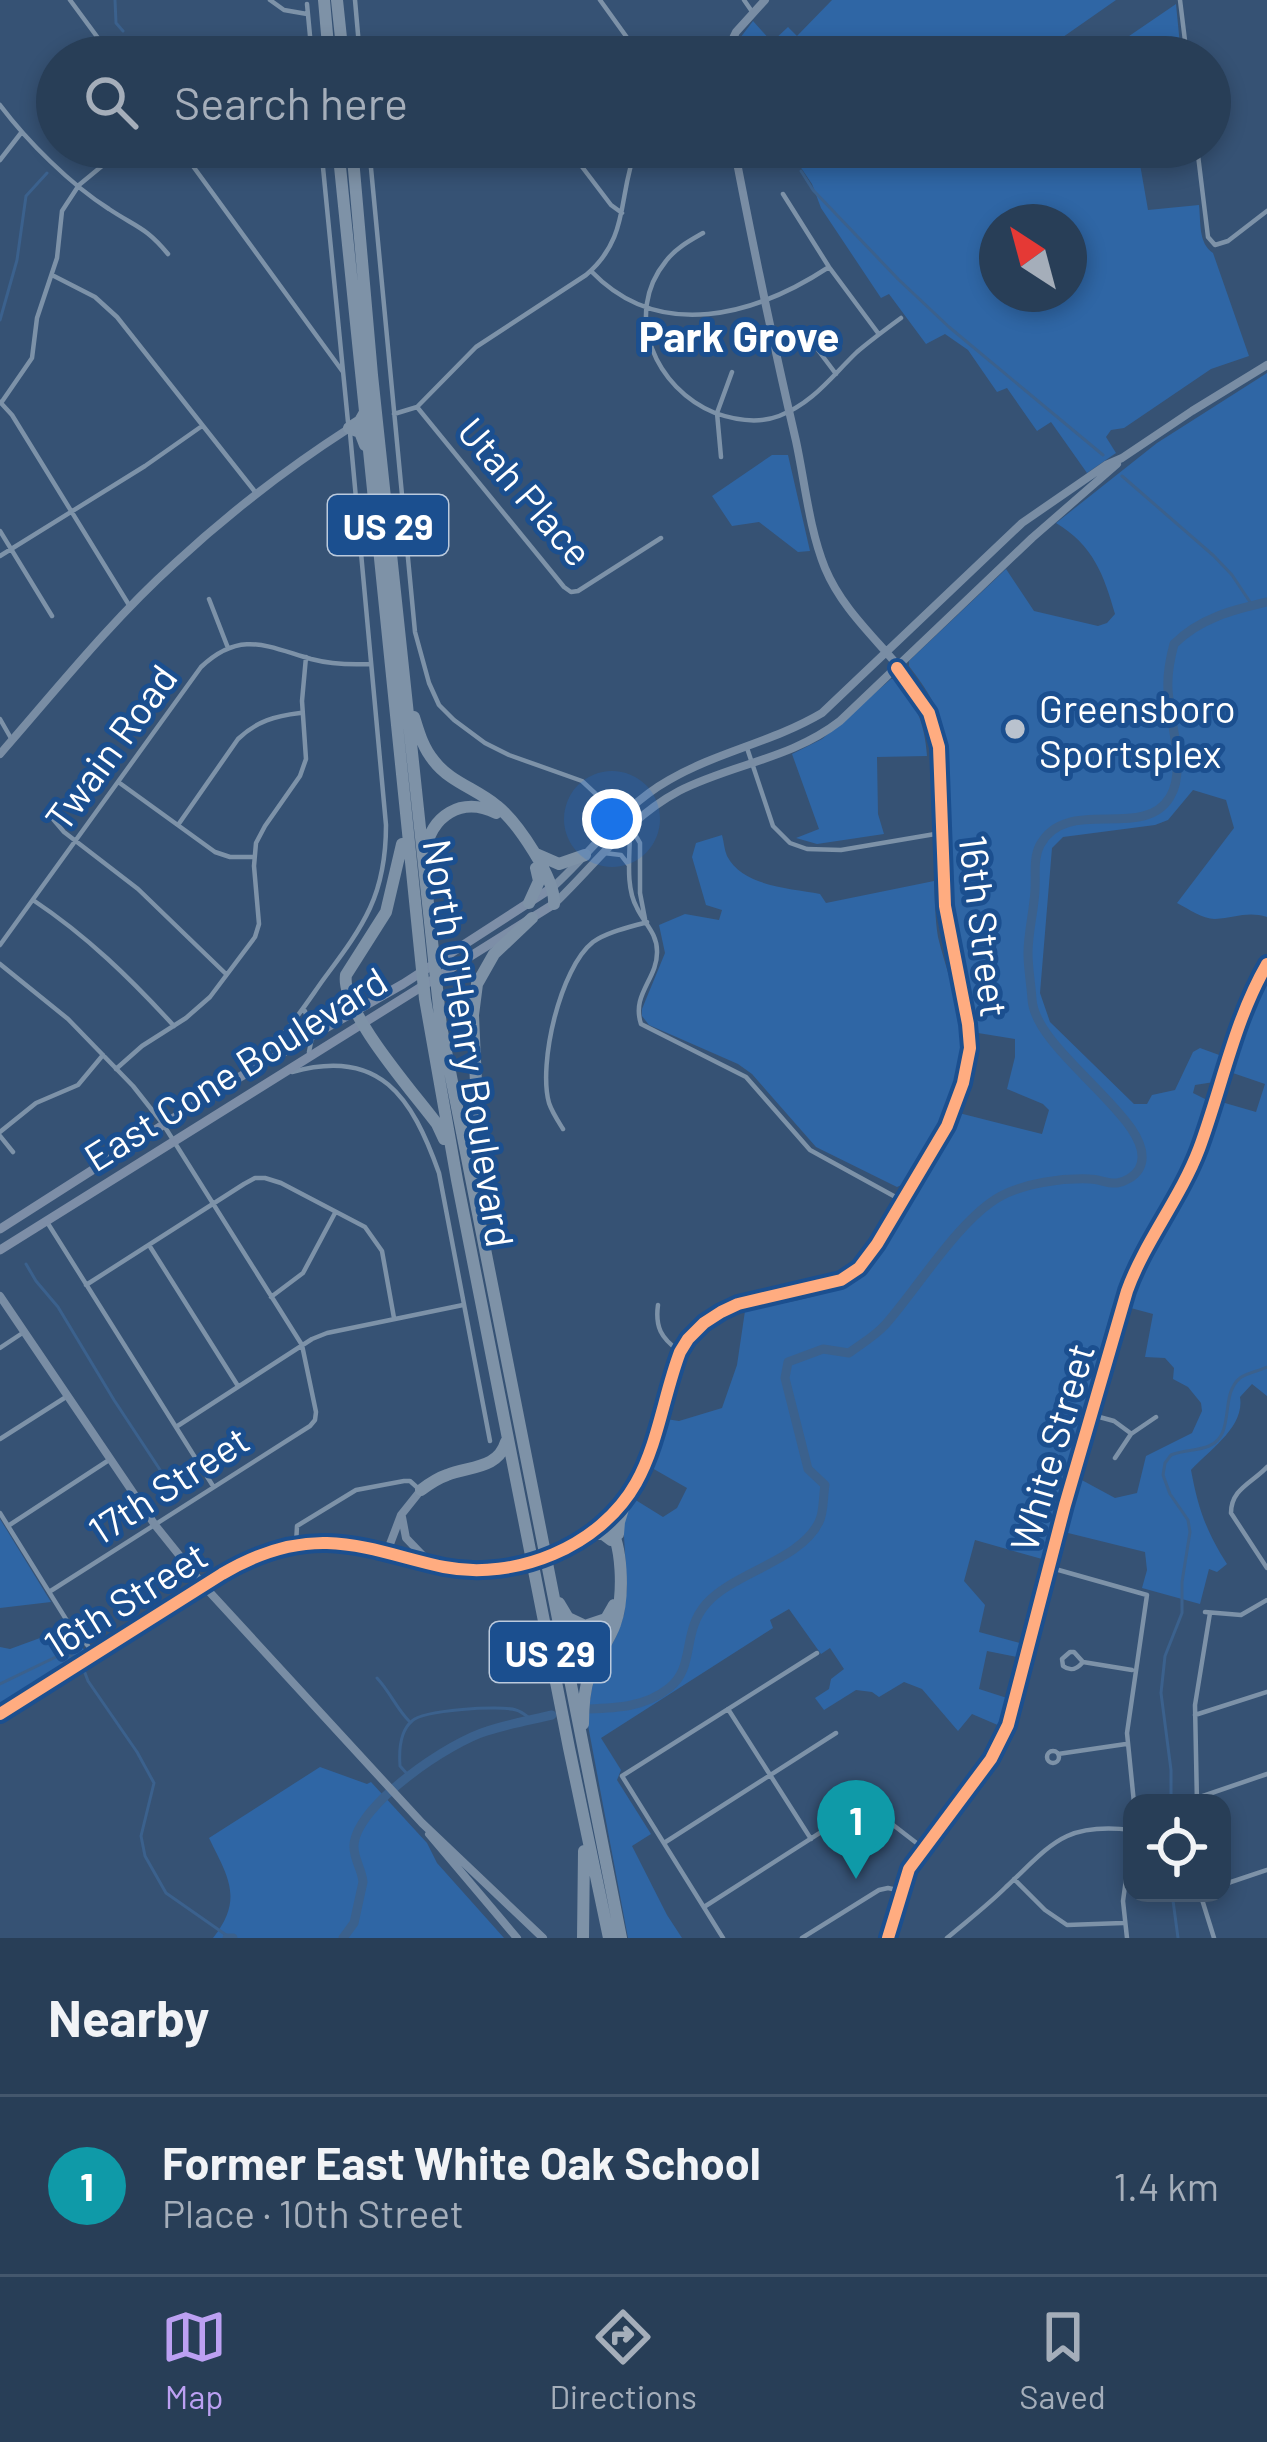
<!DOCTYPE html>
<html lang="en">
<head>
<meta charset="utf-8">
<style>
  :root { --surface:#283e57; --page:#344961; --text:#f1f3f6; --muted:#a5aeba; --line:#44576d; --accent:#bca0f2 }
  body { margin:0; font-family:Barlow,sans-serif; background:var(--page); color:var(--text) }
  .controls { position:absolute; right:36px; bottom:36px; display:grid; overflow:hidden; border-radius:24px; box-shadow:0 6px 18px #0003 }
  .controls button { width:108px; height:108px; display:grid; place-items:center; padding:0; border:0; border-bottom:3px solid var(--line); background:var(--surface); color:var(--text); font:60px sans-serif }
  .compass { position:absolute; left:979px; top:204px; width:108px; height:108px; border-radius:50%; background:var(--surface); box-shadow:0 6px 18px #0003; rotate:324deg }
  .you { position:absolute; left:612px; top:819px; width:42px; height:42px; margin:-30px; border:9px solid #fff; border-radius:50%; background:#1a73e8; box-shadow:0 0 0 18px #1a73e833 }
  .badge { display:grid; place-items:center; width:78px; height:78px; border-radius:50%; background:var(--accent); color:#fff; font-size:39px; font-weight:700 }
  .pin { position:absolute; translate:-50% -99px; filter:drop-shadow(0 3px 6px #0008) }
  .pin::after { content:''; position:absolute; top:63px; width:42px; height:36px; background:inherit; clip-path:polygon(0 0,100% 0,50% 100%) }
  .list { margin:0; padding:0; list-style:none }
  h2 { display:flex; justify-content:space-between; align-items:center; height:156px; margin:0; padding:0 48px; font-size:51px }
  h2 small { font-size:39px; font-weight:400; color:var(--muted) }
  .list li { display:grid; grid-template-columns:78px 1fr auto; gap:36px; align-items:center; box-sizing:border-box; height:180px; padding:0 48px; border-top:3px solid var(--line) }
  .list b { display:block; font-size:45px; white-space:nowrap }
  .list p { margin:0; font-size:39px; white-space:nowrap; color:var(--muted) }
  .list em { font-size:39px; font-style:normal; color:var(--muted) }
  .icon { flex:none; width:66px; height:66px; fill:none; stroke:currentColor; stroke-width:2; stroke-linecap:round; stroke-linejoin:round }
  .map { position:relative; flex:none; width:1267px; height:1938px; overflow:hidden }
  .search { position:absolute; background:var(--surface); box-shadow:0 6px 18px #0003; left:36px; right:36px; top:36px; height:132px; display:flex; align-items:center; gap:30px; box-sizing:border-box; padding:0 42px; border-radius:66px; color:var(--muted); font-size:45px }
  .sheet { height:336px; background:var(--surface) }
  nav { display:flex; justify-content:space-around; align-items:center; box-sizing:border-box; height:168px; border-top:3px solid var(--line); background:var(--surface); font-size:33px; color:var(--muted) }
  nav a { display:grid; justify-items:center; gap:6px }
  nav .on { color:var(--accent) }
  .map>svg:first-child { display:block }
  .green { fill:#2f66a5; fill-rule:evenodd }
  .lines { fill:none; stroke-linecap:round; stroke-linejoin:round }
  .stream { stroke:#3b618d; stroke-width:3 }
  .river { stroke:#3b618d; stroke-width:9 }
  .street { stroke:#7d92a8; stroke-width:4.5 }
  .secondary { stroke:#798da4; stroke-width:8 }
  .primary { stroke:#7d8ea7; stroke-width:9 }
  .highway { stroke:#7e92a7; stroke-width:12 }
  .cycleway-casing { stroke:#1b4f8f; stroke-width:20 }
  .cycleway { stroke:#ffac80; stroke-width:12 }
  .poi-dot { fill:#b9c2ce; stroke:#1b4f8f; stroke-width:4.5 }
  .labels { text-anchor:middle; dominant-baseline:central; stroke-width:10; stroke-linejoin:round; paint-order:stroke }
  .shield { fill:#1b4f8f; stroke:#bbcadd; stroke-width:3 }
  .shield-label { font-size:36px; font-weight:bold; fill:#fff }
  .street-label { font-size:39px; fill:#fff; stroke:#1b4f8f }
  .poi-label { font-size:39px; fill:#fff; stroke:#1b4f8f; text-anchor:start }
  .neighbourhood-label { font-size:42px; font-weight:bold; fill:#fff; stroke:#1b4f8f }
</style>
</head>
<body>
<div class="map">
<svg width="1267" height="1938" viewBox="0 0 1267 1938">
  <rect width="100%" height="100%" fill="#365274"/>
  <path class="green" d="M832,0H1116L1053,44L1061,57H730L734,46L753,21L772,42L788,27L797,36Z
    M1176,4L1180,45L1161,57H1084L1100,45L1113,47Z
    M787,147H1137L1148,210L1199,205C1201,222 1198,243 1213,253L1249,356L1211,369L1124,428L1111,430L1106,437L1116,453L1087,473L1051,422L1037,431L1007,388L997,392L968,350L945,334L926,344L889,294L881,298L821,208L812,184ZM997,222H1069V294H997Z
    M1267,373V917C1247,911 1235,918 1215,919C1202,919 1189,909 1177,903L1234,828L1226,800L1193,790L1168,820L1155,825L1063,837L1052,848L1040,993L1050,1022L1134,1104H1147L1152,1095L1175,1090L1193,1052L1200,1048L1222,1056L1214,1082L1195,1085L1193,1093L1209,1101L1197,1135L1171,1190L1131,1259L1112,1308L1042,1559L975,1540L964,1581L985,1605L979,1632L1020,1643L1017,1657L987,1651L979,1689L1007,1698L1000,1726L972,1714L958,1731L922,1689L904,1682L879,1697L872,1692L856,1690L824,1710L815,1698L829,1689L831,1679L844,1669L830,1648L821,1654L789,1609L770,1620L773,1628L601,1738L621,1770L617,1780L651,1834L632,1846L667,1915L682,1938H628L587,1720L594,1675L616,1637L624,1615L627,1586L623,1520L634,1499L663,1517L677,1508L687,1488L652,1468L666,1419L679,1421L722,1408L737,1365L745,1311C777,1303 816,1300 845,1284C880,1265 946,1152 959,1113L1042,1134L1049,1110L1043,1104L1007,1089L1015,1057V1039L978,1033C974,993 959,955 954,916C945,853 956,782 941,722C935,701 922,683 909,666V661L1006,569L1034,611L1098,626L1107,623L1115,614C1104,575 1093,545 1056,523L1157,443Z
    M772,455H788L810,551L798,552L759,522L732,526L712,496Z
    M897,678C916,702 925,725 927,756L877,757L878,814L884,834L817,844L796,838L819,829L792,754L822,739L891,679Z
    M722,835C724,842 724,849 727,856C743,887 790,888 820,894L826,903L934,881C935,900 935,919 938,937C945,967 958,997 961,1028C964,1084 932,1138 904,1184L897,1187L816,1147L752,1074L738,1064L649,1025L642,1016V1009L665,953L659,925L685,914L719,920L722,910L706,905L692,857L696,843Z
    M1267,974V1396L1252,1384L1240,1397C1245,1427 1209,1450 1191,1470C1198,1508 1206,1531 1227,1564L1217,1572L1209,1569L1200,1604L1142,1588L1147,1570L1145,1552L1064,1532L1078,1478L1115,1498L1137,1493L1146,1456L1192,1433L1202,1411L1201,1403L1188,1387L1173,1379L1174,1368L1165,1358L1145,1357L1153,1314L1127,1307L1141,1268L1201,1155L1218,1101L1256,1112L1265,1084L1227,1071Z
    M0,1519L51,1602L0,1608Z
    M74,1637L86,1652L0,1706V1647L10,1649L40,1638Z
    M320,1767L367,1784L371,1782L427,1843L437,1863L504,1938H213C244,1899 228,1877 209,1838Z"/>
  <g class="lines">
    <path class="stream" d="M115,0L116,23L123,31
      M801,171L813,190L898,279L949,327L1103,455
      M0,320L17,260L26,196L47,173
      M1122,476L1214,556L1232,575L1252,605
      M26,1264L36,1281L58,1307L114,1400L176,1494
      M377,1678C390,1692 397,1709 409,1721
      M0,1684L62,1654C79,1654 83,1667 88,1681L137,1752L154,1783L141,1836L145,1856L166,1893L229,1937
      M409,1776L400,1766C399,1752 400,1731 412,1721C423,1710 500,1705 516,1710C521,1711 528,1717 532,1720
      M1171,1803V1770L1161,1693L1165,1656L1182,1613V1582L1190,1532L1188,1520L1170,1494L1163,1475L1165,1463L1171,1455C1183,1450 1197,1451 1209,1446C1236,1435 1219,1395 1240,1378C1246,1373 1259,1371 1267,1367
      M1172,1893L1178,1938"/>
    <path class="river" d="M588,1709C617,1708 645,1707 669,1688C696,1667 681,1633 706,1604C734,1572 800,1561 819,1522C824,1513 823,1496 825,1485L808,1469L785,1378L788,1362L823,1349L849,1353C861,1344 875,1336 885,1325C917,1289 960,1218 1001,1196C1026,1183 1061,1178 1090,1179C1099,1179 1108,1184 1117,1183C1125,1182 1135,1176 1139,1169C1164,1125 1035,1054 1032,999C1031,984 1028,968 1028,953C1028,932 1034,911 1035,890C1036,875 1033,858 1040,845C1067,795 1143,842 1170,797C1187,770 1169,719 1168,689C1167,673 1170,659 1174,644C1200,618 1233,610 1267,602
      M227,1938H233
      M343,1938L354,1923L363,1882C362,1869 353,1858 354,1845C357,1804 450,1742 487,1731C508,1724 531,1720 552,1715"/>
    <path class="street" d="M70,0L112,57
      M270,0L284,10L307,14
      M355,0L360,57
      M600,0L641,57
      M744,0L753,13
      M1180,0L1187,57
      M307,4L312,57
      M497,56L498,57
      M0,105C27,141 71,185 109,209C136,227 146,227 168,254
      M179,147L343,372
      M321,147L348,422
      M369,147L415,632L429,683L439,705L454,720L485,743L509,755L582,781L630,826L640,843V893L645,919
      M567,147L611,205L622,213
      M1197,147L1208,237L1215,245L1228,241L1267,211
      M0,160L21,133
      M783,194L829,267L878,333
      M703,233C689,241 676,248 666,261C622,315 656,389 715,413C735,420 758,424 779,416C813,403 831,377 857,352C871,340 886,329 901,318
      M591,271C660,343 756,315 829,267
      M52,275L95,297L117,317L256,493
      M815,346L836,374
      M0,402L12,415L129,605
      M1,403L32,358L37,318L57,258L62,211L79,185L125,147
      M417,407L564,587L571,592L578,591L661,538
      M394,414L417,407L476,347L586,275C631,237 617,195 637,147
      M721,457L717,413L732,372
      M0,531L52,616
      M0,556L145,466L202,426
      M209,599L228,648
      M0,719L12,740
      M747,748L773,826L790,843L807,849L841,850L941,833
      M121,784L215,852L230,857H254
      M47,812L64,832L138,889L226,974
      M178,825L238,739C257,721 275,716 300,713
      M630,831C630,855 625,887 637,908C644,923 657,933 657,951C658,979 631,994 641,1024L746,1077L810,1150L901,1200
      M604,853L621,855L628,864
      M33,900C87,936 130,978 174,1026
      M0,945L201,667C240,630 266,646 311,659C330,664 350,665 370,664
      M0,964L68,1019L133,1086L163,1124L302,1345L316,1412L315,1420L310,1426L49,1592
      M305,1011L312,1037L309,1052
      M250,1066C281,1043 301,1011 323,980C340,957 358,934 370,908C382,882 386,854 386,825L350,433
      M116,1069L142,1046L186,1018L210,997L255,937L259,924L254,866L256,843L265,826L300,776L306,759L302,701L306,657
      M292,1072C380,1047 412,1097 439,1173L490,1441
      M563,1129C558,1121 552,1112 549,1103C538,1064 560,968 593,942C607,932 630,927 647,922
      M0,1132L36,1103L78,1085L103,1055
      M0,1136L13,1152
      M47,1222L213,1486
      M149,1245L238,1386
      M86,1285L244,1184L255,1178H265L281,1183L365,1227L382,1251L394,1318
      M271,1297L303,1273L335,1213
      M658,1305C655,1327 661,1338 679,1351
      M0,1348L24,1332
      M1092,1415L1114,1421L1129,1432
      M176,1427L312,1339L327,1333L463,1305
      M0,1439L66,1397
      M1115,1458L1131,1434L1156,1417
      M1267,1467C1252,1483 1231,1489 1231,1513L1267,1568
      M0,1513L69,1624L95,1654
      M8,1526L109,1460
      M296,1545L297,1526L356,1490L404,1481H410L420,1490
      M1048,1567L1147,1595L1127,1733L1134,1803
      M1205,1612L1241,1615L1267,1600
      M1083,1662L1074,1652H1070L1062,1659L1063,1666C1071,1672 1077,1669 1083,1662L1132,1670
      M728,1709L811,1839
      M1195,1715L1267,1692
      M1047 1757a6 6 0 1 1 12 0a6 6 0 1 1-12 0Z
      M1058,1754L1126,1744
      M1197,1798L1267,1774
      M873,1799L888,1821L923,1848
      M1197,1803L1195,1705L1210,1613
      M664,1843L836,1733
      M1014,1879L1045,1910L1067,1925L1123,1923
      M1222,1885L1267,1870
      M1200,1893L1214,1938
      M704,1907L879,1795
      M723,1938L622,1776L817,1653
      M802,1938L879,1890L888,1888L902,1891
      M947,1938C967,1921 988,1905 1006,1887C1052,1844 1064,1822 1132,1830
      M1127,1938L1123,1901L1132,1836"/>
    <path class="secondary" d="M724,57L736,32L765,0
      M0,754C56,690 111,621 174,564C228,514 286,469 348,429
      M553,887C593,851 621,807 669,780C717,752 773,742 822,713L1022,523L1106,465L1122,458L1192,411L1267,365
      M555,903C595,865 628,818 679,791C732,764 791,759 840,721L1032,538L1117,464
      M0,1296L155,1525L204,1586L422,1823L543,1938
      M402,1517L406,1538L430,1563
      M387,1552L401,1515L421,1490
      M0,1714L222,1574C261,1552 301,1540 346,1544C379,1547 411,1560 443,1567C489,1576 539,1565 578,1541C635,1508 647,1459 663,1400C671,1374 678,1348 698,1329C744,1285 823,1306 862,1264C880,1244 892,1219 905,1196C933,1149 970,1098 969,1041C968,988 946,937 944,883C942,838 946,753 930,714C906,660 849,626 825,568C809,528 805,483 796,441C773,343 753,246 734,147
      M429,1834L517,1938
      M888,1938L909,1869L991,1759L1008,1725L1065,1505L1127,1291C1145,1241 1180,1199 1199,1149C1222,1087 1234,1021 1267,964"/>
    <path class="primary" d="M0,1229L224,1086L403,984L553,887
      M0,1250L554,904"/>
    <path class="highway" d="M324,0L329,57
      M337,0L343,57
      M338,147L425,999L457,1180L569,1748L609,1938
      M352,147L372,375L441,1026L621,1938
      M364,414L360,421L349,428L360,432L365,445
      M414,717C419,733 423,748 434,761C450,782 477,789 497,806C517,822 556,879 554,904
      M402,844L386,912L346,975C340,1010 414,1093 437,1124L444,1139
      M425,853C431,815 462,796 496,813
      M536,854L559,864L585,855
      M529,903L539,881L536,868
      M481,1196L473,1015L477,984L494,954L532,918
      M421,1490C429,1484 438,1478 447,1475C470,1466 498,1469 506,1442
      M590,1534H603L611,1540
      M618,1534L619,1522L626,1499
      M559,1603L568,1618L585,1626L606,1619L614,1605
      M583,1724C583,1708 584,1691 589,1676C595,1657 609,1642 615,1624C624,1599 624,1539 605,1521
      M583,1938L584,1851"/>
    <g class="cycleway-casing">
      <path id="cycleway" d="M0,1714L222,1574C254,1555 289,1542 327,1543C367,1544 405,1559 444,1567C515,1581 600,1547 636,1483C658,1444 664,1394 680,1352L688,1339L704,1323L721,1312L738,1304L841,1280L859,1268L877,1244L947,1126L963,1083L970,1048L968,1024L945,906L939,747L929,713L897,668
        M888,1938L909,1869L991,1759L1008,1725L1065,1505L1127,1291C1145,1241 1180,1199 1199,1149C1222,1087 1234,1021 1267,964"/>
    </g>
    <use href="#cycleway" class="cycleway"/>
  </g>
  <circle class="poi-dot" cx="1015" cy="729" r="12"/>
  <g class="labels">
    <g class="shield">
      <rect x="328" y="495" width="120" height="60" rx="9"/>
      <rect x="490" y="1622" width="120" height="60" rx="9"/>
    </g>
    <g class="shield-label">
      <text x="388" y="525">US 29</text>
      <text x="550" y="1652">US 29</text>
    </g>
    <g class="street-label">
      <text transform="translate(526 491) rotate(49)">Utah Place</text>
      <text transform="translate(110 747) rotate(-54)">Twain Road</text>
      <text transform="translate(985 926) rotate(83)">16th Street</text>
      <text transform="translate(470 1043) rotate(81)">North O'Henry Boulevard</text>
      <text transform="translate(235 1068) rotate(-32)">East Cone Boulevard</text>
      <text transform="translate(1051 1447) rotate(-74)">White Street</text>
      <text transform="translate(168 1484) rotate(-33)">17th Street</text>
      <text transform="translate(125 1599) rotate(-32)">16th Street</text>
    </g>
    <g class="poi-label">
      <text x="1039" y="707">Greensboro<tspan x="1039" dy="45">Sportsplex</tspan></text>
    </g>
    <g class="neighbourhood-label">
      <text x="739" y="335">Park Grove</text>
    </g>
  </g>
</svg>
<div class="controls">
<button><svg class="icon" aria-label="locate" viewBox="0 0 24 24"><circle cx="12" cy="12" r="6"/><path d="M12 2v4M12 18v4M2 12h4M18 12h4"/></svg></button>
</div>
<svg class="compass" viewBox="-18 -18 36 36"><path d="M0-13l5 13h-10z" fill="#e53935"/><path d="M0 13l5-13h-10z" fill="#a5aeba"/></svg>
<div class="you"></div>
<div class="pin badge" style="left:856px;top:1879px;background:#0f9aa8">1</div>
<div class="search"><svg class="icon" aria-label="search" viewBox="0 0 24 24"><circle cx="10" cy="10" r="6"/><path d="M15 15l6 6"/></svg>Search here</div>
</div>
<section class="sheet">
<h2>Nearby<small></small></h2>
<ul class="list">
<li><span class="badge" style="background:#0f9aa8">1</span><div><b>Former East White Oak School</b><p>Place · 10th Street</p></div><em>1.4 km</em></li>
</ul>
</section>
<nav>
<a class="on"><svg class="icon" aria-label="map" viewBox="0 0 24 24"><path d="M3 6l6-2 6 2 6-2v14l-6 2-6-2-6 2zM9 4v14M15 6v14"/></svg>Map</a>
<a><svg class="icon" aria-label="directions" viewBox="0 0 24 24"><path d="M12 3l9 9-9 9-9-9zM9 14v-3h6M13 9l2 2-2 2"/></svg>Directions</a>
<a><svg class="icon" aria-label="saved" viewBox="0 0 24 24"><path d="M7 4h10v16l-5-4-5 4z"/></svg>Saved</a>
</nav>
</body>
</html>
